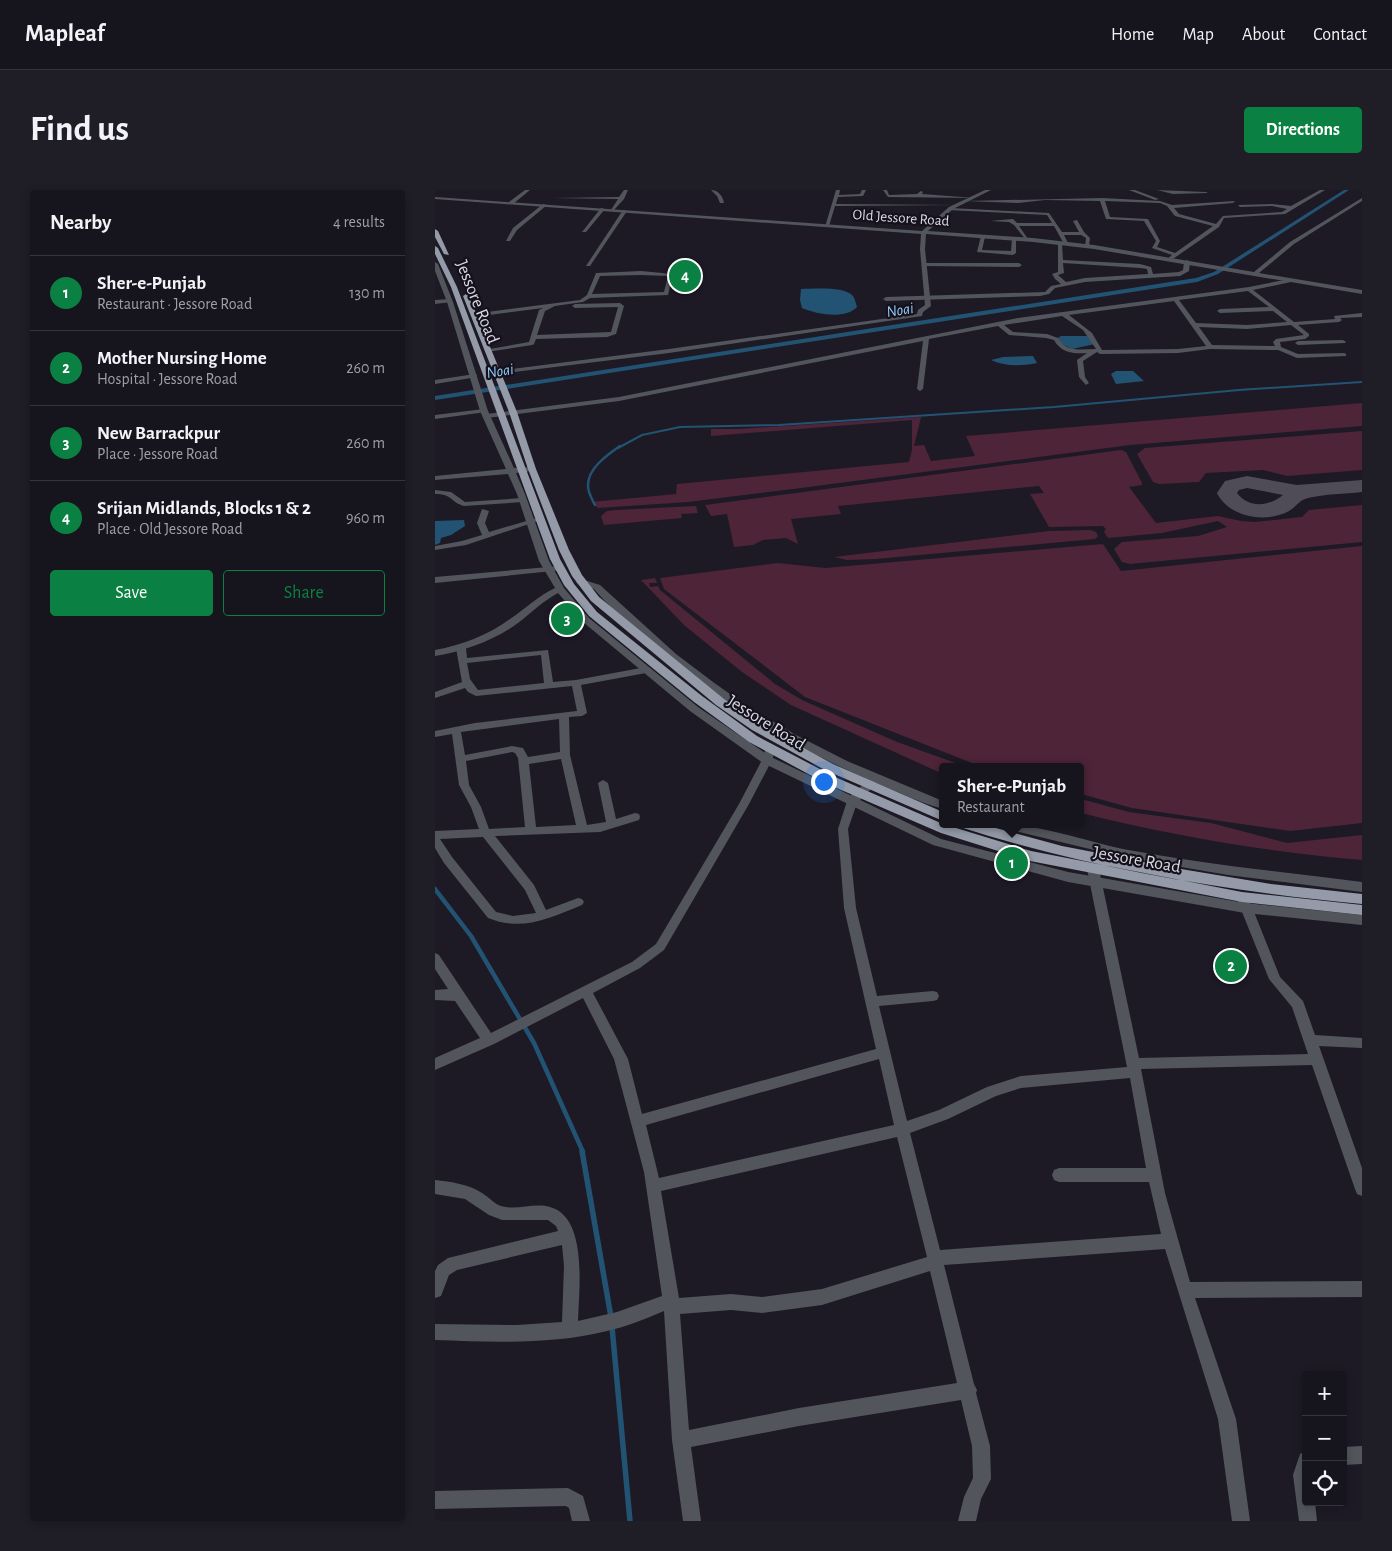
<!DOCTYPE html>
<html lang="en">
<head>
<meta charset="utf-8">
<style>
  :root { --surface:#16141c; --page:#1f1d25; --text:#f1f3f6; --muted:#9e9ea3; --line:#35333b; --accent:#0b8043 }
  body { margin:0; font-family:"Alegreya Sans",sans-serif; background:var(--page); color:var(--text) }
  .controls { position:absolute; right:15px; bottom:15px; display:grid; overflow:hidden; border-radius:5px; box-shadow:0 2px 8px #0003 }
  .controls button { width:45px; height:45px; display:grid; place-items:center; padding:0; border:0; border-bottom:1px solid var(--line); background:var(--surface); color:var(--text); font:25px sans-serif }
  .you { position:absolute; left:388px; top:591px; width:18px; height:18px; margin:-12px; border:4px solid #fff; border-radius:50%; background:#1a73e8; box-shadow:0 0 0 8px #1a73e833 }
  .badge { display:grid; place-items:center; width:32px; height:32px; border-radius:50%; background:var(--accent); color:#fff; font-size:16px; font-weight:700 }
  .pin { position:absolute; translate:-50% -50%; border:2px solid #fff; box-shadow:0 1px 5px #0006 }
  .popup { position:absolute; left:504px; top:573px; width:145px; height:65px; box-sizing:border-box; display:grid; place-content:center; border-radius:5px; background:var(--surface); filter:drop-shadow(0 1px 4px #0005); font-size:16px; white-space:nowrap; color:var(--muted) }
  .popup b { font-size:19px; color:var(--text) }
  .popup::after { content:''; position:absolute; left:50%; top:100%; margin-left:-10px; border:10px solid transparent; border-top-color:var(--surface) }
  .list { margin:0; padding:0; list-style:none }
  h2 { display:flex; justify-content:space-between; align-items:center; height:65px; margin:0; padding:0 20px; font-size:21px }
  h2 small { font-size:16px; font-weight:400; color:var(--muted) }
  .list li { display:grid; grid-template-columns:32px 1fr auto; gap:15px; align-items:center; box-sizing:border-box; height:75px; padding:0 20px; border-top:1px solid var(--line) }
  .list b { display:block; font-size:19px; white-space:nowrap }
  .list p { margin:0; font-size:16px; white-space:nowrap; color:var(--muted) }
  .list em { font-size:16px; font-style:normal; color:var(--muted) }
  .actions { display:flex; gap:10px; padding:15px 20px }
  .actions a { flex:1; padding:11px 0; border:1px solid var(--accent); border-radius:5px; text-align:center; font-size:18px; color:var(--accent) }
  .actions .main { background:var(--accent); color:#fff }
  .icon { flex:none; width:28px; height:28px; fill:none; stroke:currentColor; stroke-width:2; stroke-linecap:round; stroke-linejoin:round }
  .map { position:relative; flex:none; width:927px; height:1331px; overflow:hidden; border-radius:5px }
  header { display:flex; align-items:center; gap:30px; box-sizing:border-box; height:70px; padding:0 25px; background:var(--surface); border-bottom:1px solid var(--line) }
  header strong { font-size:24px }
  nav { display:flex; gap:28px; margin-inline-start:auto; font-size:18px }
  .intro { display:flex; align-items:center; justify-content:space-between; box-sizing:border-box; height:120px; padding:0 30px }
  h1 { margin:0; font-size:35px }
  .button { padding:12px 22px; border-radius:5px; background:var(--accent); color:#fff; font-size:18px; font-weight:700 }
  main { display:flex; gap:30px; padding:0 30px }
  aside { flex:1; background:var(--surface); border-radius:5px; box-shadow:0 2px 8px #0003 }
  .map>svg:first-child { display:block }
  .green { fill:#4e2438 }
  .water { fill:#235373 }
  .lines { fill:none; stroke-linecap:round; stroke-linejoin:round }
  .stream-far3 { stroke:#235373; stroke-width:2 }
  .stream-far2 { stroke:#235373; stroke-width:2.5 }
  .stream-far1 { stroke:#235373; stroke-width:4.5 }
  .stream { stroke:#235373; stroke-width:5.5 }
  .canal { fill:#235373; fill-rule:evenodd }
  .taxiway { fill:#4f4c58; fill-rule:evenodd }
  .minor { fill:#52555b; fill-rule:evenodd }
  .tertiary { fill:#52555b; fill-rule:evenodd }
  .trunk { fill:#949aa8; fill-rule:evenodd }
  .labels { text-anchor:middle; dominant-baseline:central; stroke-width:4.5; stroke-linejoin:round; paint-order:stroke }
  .far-street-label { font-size:15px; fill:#d9d8e0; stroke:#14111d }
  .far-water-label { font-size:16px; font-style:italic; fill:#95cef8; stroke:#14111d }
  .street-label { font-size:18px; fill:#d9d8e0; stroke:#14111d }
</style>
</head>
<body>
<header>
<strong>Mapleaf</strong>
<nav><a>Home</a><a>Map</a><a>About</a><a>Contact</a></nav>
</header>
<div class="intro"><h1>Find us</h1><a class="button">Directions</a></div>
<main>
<aside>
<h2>Nearby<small>4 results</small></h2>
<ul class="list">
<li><span class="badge">1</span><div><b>Sher-e-Punjab</b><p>Restaurant · Jessore Road</p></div><em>130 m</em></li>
<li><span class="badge">2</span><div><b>Mother Nursing Home</b><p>Hospital · Jessore Road</p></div><em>260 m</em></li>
<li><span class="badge">3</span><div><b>New Barrackpur</b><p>Place · Jessore Road</p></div><em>260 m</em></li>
<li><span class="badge">4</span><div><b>Srijan Midlands, Blocks 1 &amp; 2</b><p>Place · Old Jessore Road</p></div><em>960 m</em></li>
</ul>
<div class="actions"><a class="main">Save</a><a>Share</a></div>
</aside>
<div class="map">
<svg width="927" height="1331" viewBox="0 0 927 1331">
  <rect width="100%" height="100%" fill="#1d1a26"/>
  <path class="green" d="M927,213V236L695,255L366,298L253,312L163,318L156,312L241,304L242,294L474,272L477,260V230L276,246V239H304L486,227L479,256L489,255L496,271L540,266L531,246Z
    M927,241V280L852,286L828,280L771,283L764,292L724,294L718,292L702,264L710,258Z
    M686,260L691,262L707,293V295L694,297L721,333L783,326L806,331L820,332L867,327L874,320L927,315V352L695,374L687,372L679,359L687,352L763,346L792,337L783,331L727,343L673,348L669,342L671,339L668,336L614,337L595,304L609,303L604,296L403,316L406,324L356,329L363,354L351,348L328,350L318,355L299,357L292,324L276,326L270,315Z
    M261,316L263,323L246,324L247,328L169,335L166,326L172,321L181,320Z
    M655,340L661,342L663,346L660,349L441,369L412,370L399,367L614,341Z
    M668,354L686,381L927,356V633L855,641L697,618L646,604V577H547L370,507L229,399L225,388L343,373L390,378Z
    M220,388L222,393H214L215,397L223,396L225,400L340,494L367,510L462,552L532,577H508V584L356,515L307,482L249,435L206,390Z
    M646,609L694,622L776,633L852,653L927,645V670C832,662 738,646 646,623Z"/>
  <path class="water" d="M366,99C379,99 409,96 418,106C420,109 421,114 422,117C410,130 381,124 367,118L365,110Z
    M626,146H652L660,154L637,159L623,152L625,150L621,149Z
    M598,166L602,173C586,176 571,177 556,170L568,167Z
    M681,181H698L709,191L681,194L676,184Z
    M29,330L30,336L16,345L6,348L5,353L0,355V331Z"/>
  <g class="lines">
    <path class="stream-far3" d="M183,258L207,245L245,237L344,235L619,217L804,200L927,192"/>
    <path class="stream-far2" d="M160,315C157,309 153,303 153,296C152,279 172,265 185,256"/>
    <path class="stream-far1" d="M0,699L36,746L99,853L148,962"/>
    <path class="stream" d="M147,961L176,1127
      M177,1137L195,1331"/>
    <path class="canal" d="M909,0H914L783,84L762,92L0,210V206L761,88L779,82Z"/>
    <path class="taxiway" d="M812,286L862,295L927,290V302C909,304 890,304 873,308C864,310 861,317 854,321C830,334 794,327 782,303L790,291ZM812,298L848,305C835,316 814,319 802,303L804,300Z"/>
    <path class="minor" d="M90,0H95L78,14H74V12Z
      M189,0H193L189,9L178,21L176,20L183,9L118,8L184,7Z
      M276,0C283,0 288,6 289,13H285L282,6Z
      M401,0H405L404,5L425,4L427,0H431L428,6L403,7L401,14L523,15L400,16L394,36L390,37Z
      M448,0H452L454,5L482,4L486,1L488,2L487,4L540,8L453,7Z
      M694,0H700L724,9L720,10Z
      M722,0L771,2L773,3L738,4Z
      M885,0H890L850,24L789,28L784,37L735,71L732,69L737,65L717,58L721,51L709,31L671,29L665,11L610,10L583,13L530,11L667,8L725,11L737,15L800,11L798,13L739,18L744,24L781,34L788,26L847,22L852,19L837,16L805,17L803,15L837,14L856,16ZM670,11L725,13L732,16L740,26L778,36L740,63L722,57L725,51L713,29L675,27Z
      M108,14L112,15L82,40L75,51H71L78,38Z
      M166,18L170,19L151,42H147Z
      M515,18L614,23L627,42H644L638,31L642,30L649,42L655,48L654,56L650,57L651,48L646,45H629L633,53L629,54L619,36H584L593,49L591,50L579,35L574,32L555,31L578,29L582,33H617L612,25L513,20Z
      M188,20L192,21L155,76H151Z
      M546,46L550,47L547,60L576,61L577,49L581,48V63L578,65L542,62Z
      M625,52L627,53L628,70L705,74L716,77L718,84L744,82L748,80L749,72L752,70L755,72L754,81L745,86L650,92L620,98L614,104L605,106L451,111L448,109L451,107L610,102L616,96L626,94L620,89L617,84L623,82V53ZM628,73L705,78L712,79L713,84L650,88L631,92L623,85L629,83Z
      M490,73H584L587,75L584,77L488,76Z
      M206,81L238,84L233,105L155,108L148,112L120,116L110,121L102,145L176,142L183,117L140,118L137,116L140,114L185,113L189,116L181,144L172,147L101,149L99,154L97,155L52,162L49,160L94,152L104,120L108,118L39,127L37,124L145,110L152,105L161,83ZM206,85L233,86L229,102L157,104L165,86Z
      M854,89L856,92L818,100L859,132L900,129L899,126L927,123V127L905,128L907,130L904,132L863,135L874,144V146L870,149L845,152L846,157L863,164L909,163L911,164V166L862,168L843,160L775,159L743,163L665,164L662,162L648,171L650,187L654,193L651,195L644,187L642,170L652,163C639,164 626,163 619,150L611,148L574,145L563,136L494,149L488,199L485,201L482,199L488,151L184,211L52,228L49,226L52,224L184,207L583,128L814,97ZM813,101L834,117L785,119L782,121L785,123L838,121L852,132L812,135L761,133L744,110ZM739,111L771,156L743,159L667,160L657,143L634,125ZM627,126L648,140L661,159C646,159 632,163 623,148L612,144L578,142L569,135ZM856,135L869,145L841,149L838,152L840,156L777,155L764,137L812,139Z
      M15,109L17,112L0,114V110Z
      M908,150L911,152L910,153L863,155L860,153L863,151Z
      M40,184L42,185V187L0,194V190Z
      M49,219L51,220V222L0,229V225Z
      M0,300L16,302L30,312L88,308L92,310L88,312L29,316C15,312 18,304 0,304Z
      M47,319L54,321L50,333L54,342L105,327L109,329L31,355L0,360V356L27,351L47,345L42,333Z
      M125,376H128V380L0,393V387Z
      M26,455L31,458L32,468L113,460L118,492L141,490L211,477L216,480L211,483L146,495L152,523L147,526L134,527L135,565L152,635L171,632L163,593L168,590L173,593L181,629L200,623L204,624L205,627L204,630L165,642L60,646L99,695L111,720L143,708L147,709L149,712L147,715C115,728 87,742 53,728L9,673L0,658V641L44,639L36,617L24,595L17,544L0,547V541L40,533L142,521L137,496L41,506L33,502L30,498L0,508V502L27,492L21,458ZM106,465L109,493L43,500L35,489L32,473ZM124,529L125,562L93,567L88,558L77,556L30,565L26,542ZM77,562L80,563L83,568L90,637L54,639L46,617L34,595L31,571ZM126,569L141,635L101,637L94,574ZM48,647L90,700L101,723L78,726L61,722L17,667L5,649Z
      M336,555L341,558L337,570L314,614L229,760L205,778L158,803L193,869L207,924L441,859L409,718L403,639L413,608L437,587L441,586L446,589L422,613L413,639L421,718L442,806L498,801L502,802L504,806L502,810L498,811L444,816L472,931L504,920L552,897L586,886L692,877L652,679L658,675L664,679L704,868L873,864L857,817L834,789L801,707L803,704H811L813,707L845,787L868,811L880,845L927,848V858L884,856L927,978V1006L922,1004L920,999L877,875L706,879L730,1003L755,1092L927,1091V1107L760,1108L801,1229L815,1331H797L783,1229L730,1059L509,1075L539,1194L542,1200L541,1203L555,1256L556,1289L546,1309L541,1331H523L529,1307L538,1288L537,1256L526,1210L364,1236L256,1257L266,1331H248L237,1250L229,1121C210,1129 191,1137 172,1141C116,1155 57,1152 0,1150V1134L82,1135L127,1132L129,1076L127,1055L22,1080L14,1085L6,1106L0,1108V1081L3,1075L13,1068L123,1041L121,1036L113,1030H67L54,1025L30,1009L0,1004V990C16,992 34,994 47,1003C54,1007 59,1014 66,1016C82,1021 99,1012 115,1017C153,1027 144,1100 143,1131L182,1122L227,1106L209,982L179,869L148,808L59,854L0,880V868L45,848L20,811L0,810V800L13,799L0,779V763L4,765L56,843L197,772L221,754L304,614L327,570L331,558ZM444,869L459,935L224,988L211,935ZM695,888L711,978H624L619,980L617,985L619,990L624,992H714L726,1044L505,1060L475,943L513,929L561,906L586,898ZM462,947L492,1067L387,1099L327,1107L296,1104L244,1108L226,1001ZM495,1081L522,1193L364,1218L254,1240L245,1124L296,1120L327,1123L387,1115Z
      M927,1256V1274L908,1275V1257Z
      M871,1261V1312H880L882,1331H864L858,1285L865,1264Z
      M133,1298L148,1306L155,1331H137L134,1318L131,1316L0,1319V1301Z"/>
    <path class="tertiary" d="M550,0H556L518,19L493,41L598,48L659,55L819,82L855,52L927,8V11L859,54L824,83L927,100V104L659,59L598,52L491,44L490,59L496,116L488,122L487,126L234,163L63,184L60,182L61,181L234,159L482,124L483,120L490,115L485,59L486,44L0,9V7L487,41L514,17Z
      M0,72L3,74L18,112L53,221L79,278L97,277L101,279L97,281L81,283L90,304L114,371L129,398L154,428L263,517L336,567L506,649L633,682L810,713L927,725V735L810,723L633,692L498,655L328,573L255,521L148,432L123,403C108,411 96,423 83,433C58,451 29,461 0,466V460C27,455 53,445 75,429C90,419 103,406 120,398L104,371L82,304L73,284L0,290V286L71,279L45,221L12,112L0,81Z
      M146,389L165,395L241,464L278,492L316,519L363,546L412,571L508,611V619C486,613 463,602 441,593C355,556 278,508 208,446C192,431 173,416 159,399L143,394L141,392Z
      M561,634C605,634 646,650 688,659C767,674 847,682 927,692V702L793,685L688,667L567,638Z"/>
    <path class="trunk" d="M0,39L3,41L14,65L9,64L0,47Z
      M0,56L3,58L22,97L125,369L139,394L162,422L267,506L322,546L400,587L508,634L596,661L807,702L927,715V725L807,712L595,671L506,643L390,593L314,552L259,512L154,426L129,395L115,369L16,97L0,64Z
      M31,104L34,106L82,222L101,279L134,360L147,385L164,407L289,509L325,534L398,574L508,622V631L390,580L317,540L281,515L156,411L137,386L124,360L93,279L74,222L28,106Z
      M523,634H546L627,656L746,679L836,694L927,704V714C792,701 655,679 525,637Z"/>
  </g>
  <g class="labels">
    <g class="far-street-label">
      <text transform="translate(466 28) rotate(4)">Old Jessore Road</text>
    </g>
    <g class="far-water-label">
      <text transform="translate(465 120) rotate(-9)">Noai</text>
      <text transform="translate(65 181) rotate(-9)">Noai</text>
    </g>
    <g class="street-label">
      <text transform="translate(42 112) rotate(68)">Jessore Road</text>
      <text transform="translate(331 533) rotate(32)">Jessore Road</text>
      <text transform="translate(702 670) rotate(10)">Jessore Road</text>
    </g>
  </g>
</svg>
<div class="controls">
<button>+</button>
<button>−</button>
<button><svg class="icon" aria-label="locate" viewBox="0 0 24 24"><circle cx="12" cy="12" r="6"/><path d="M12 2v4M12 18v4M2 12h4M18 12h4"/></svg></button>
</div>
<div class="you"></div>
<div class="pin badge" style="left:577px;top:673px">1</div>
<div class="popup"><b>Sher-e-Punjab</b>Restaurant</div>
<div class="pin badge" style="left:796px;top:776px">2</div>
<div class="pin badge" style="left:132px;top:429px">3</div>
<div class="pin badge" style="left:250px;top:86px">4</div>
</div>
</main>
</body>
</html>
